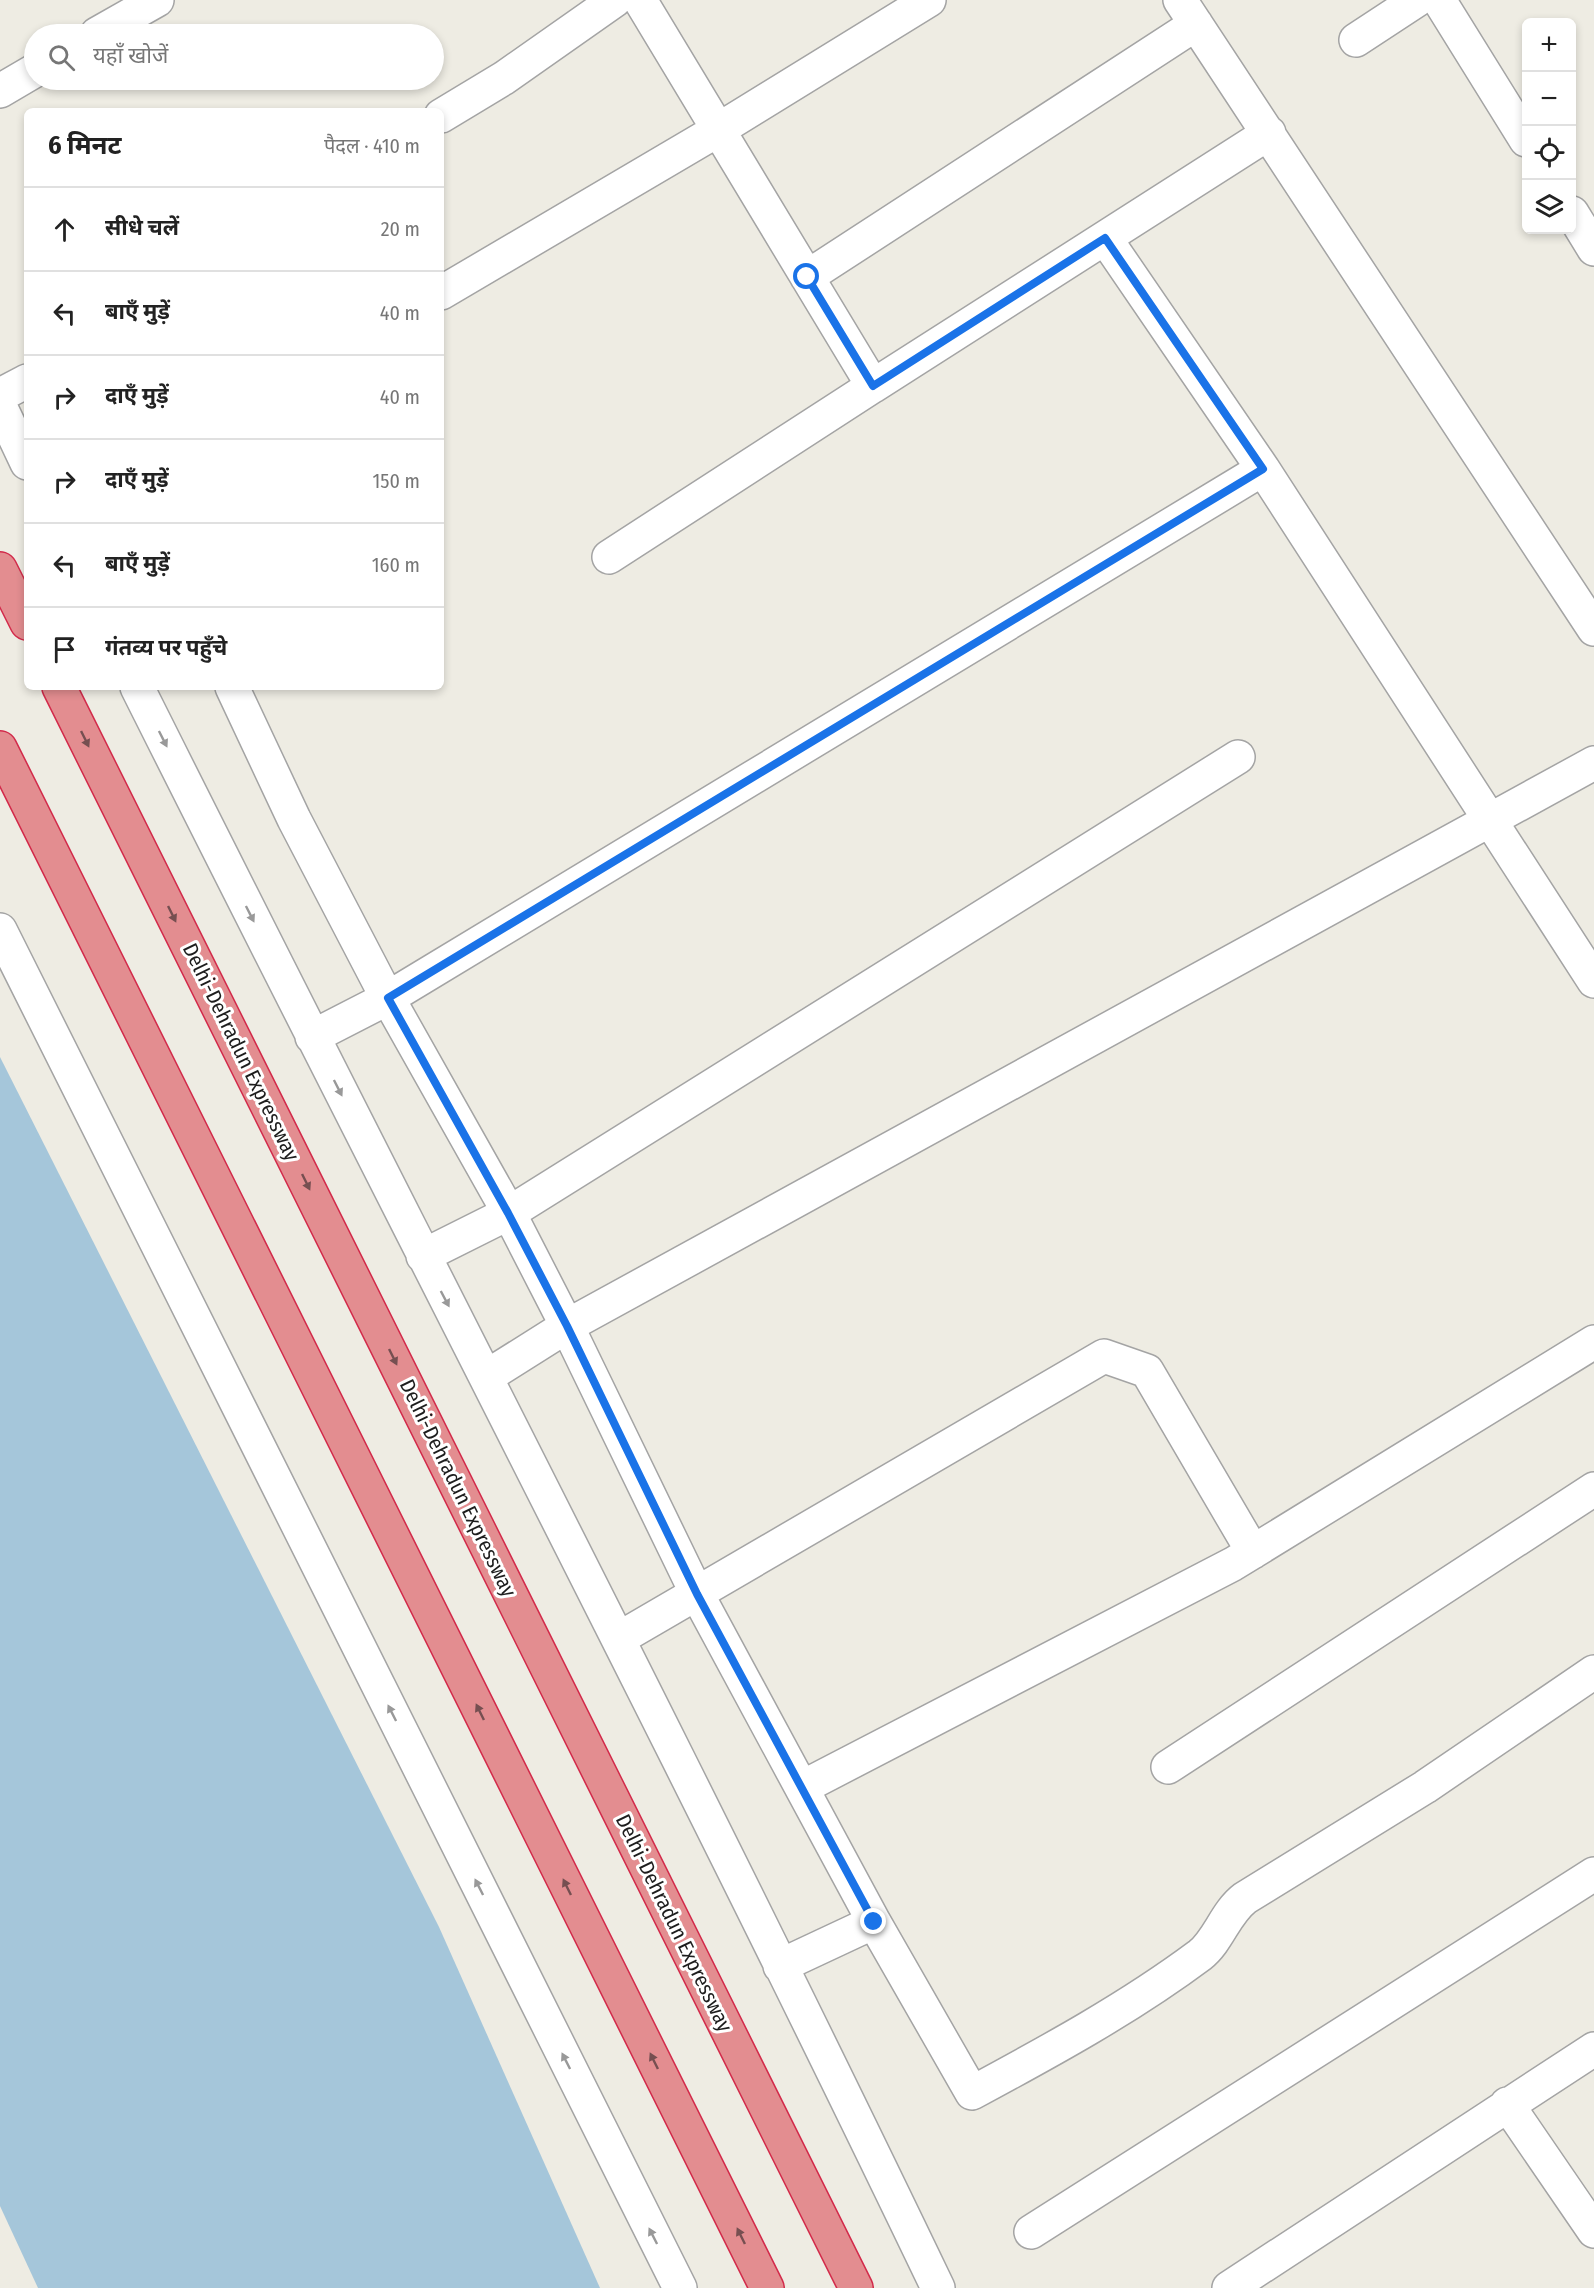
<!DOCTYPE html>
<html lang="hi">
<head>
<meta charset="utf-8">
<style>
  :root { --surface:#fff; --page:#f2f2f2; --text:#222; --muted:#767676; --line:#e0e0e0 }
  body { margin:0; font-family:"Fira Sans Condensed","Noto Sans Devanagari",sans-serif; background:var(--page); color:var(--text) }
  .controls { position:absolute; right:18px; top:18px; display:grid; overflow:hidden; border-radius:9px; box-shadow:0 3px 9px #0003 }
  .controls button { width:54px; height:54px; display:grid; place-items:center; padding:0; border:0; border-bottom:2px solid var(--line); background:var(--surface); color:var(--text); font:30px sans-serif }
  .stop { position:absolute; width:18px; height:18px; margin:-14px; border:4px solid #1a73e8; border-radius:50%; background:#fff }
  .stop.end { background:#1a73e8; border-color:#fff; box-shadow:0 2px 6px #0008 }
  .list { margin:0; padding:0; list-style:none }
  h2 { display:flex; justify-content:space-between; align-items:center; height:78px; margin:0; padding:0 24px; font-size:26px }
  h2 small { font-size:20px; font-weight:400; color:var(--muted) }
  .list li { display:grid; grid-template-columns:39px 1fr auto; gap:18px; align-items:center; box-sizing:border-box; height:84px; padding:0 24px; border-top:2px solid var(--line) }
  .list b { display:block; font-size:22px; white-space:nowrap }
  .list em { font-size:20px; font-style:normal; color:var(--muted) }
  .icon { flex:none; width:33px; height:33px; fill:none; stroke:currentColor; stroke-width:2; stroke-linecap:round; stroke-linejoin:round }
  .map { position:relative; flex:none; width:1594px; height:2288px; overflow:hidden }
  .search { position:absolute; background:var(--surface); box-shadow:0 3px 9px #0003; left:24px; top:24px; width:420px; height:66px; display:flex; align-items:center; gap:15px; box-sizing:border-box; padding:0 21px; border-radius:33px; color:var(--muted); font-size:22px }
  .panel { position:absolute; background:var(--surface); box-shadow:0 3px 9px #0003; left:24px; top:108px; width:420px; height:582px; border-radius:9px }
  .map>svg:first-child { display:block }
  .water { fill:#a5c6da }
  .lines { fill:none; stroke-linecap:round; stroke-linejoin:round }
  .minor-casing { stroke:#a4a4a4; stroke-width:36 }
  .highway-casing { stroke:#d22a4a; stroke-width:36 }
  .minor { stroke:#fff; stroke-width:33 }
  .highway { stroke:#e38d90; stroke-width:33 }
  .oneway { fill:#764f51 }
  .oneway2 { fill:#999 }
  .route { stroke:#1a73e8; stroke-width:8 }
  .labels { text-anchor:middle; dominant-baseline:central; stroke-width:6; stroke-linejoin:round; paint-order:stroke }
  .street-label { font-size:21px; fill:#1d1d1d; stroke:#fff }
</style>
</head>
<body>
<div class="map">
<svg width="1594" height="2288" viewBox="0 0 1594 2288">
  <rect width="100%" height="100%" fill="#eeece3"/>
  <path class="water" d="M0,1057L439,1927L600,2288H38L0,2206Z"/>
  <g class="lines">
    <g class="minor-casing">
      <path id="minor" d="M640,0L873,386L1269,133
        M1180,0L1594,629
        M1439,0L1526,140
        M97,34L157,0
        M1356,40L1417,0
        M0,91L34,71
        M441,116L504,78L615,0
        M1572,213L1594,249
        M1105,238L1263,469L1594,981
        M807,277L1196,24
        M441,293L718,130L929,0
        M0,395L27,381
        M0,406L27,463
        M609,557L873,386
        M137,687C404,1221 680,1750 938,2288
        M232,687L294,819L380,984L509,1213L567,1326L697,1594L874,1922L972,2093C1050,2051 1129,2008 1200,1955C1219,1940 1225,1913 1245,1898L1425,1787L1594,1672
        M0,930L680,2288
        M312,1037L388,998L1263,469
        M423,1256L509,1213L1238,757
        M486,1377L567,1326L1594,763
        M620,1638L1104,1356L1147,1371L1253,1552
        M1168,1767L1594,1489
        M803,1787L1233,1564L1594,1342
        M780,1966L874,1922
        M1507,2104L1594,2231
        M1031,2232L1594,1874
        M1229,2288L1594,2049"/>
    </g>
    <g class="highway-casing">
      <path id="highway" d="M0,569L27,623
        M59,687L856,2288
        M0,748L767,2288"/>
    </g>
    <use href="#minor" class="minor"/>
    <use href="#highway" class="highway"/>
  </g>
  <defs><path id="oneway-solid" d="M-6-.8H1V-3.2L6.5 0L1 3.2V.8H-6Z" transform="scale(1.5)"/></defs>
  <g class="oneway">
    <use href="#oneway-solid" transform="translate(85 739) rotate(64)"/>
    <use href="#oneway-solid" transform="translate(172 914) rotate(64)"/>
    <use href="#oneway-solid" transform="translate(306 1182) rotate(64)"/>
    <use href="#oneway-solid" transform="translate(393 1357) rotate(64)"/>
    <use href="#oneway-solid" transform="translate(480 1712) rotate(-116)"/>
    <use href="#oneway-solid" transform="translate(567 1887) rotate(-116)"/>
    <use href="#oneway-solid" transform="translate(654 2061) rotate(-116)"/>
    <use href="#oneway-solid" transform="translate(741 2236) rotate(-116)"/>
  </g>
  <g class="oneway2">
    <use href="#oneway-solid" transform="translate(163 739) rotate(63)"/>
    <use href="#oneway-solid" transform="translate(250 914) rotate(63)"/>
    <use href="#oneway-solid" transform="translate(338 1088) rotate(63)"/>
    <use href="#oneway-solid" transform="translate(445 1299) rotate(62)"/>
    <use href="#oneway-solid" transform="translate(392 1713) rotate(-117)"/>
    <use href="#oneway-solid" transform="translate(479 1887) rotate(-117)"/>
    <use href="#oneway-solid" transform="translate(566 2061) rotate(-117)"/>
    <use href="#oneway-solid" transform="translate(653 2236) rotate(-117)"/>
  </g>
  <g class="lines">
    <path class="route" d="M807,277L873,386L1105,238L1263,469L388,998L508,1213L567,1326L697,1594L874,1922"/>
  </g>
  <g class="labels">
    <g class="street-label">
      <text transform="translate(241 1052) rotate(64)">Delhi-Dehradun Expressway</text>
      <text transform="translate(458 1488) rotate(64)">Delhi-Dehradun Expressway</text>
      <text transform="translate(674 1923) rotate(64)">Delhi-Dehradun Expressway</text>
    </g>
  </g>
</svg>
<div class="controls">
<button>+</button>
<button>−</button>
<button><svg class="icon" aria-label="locate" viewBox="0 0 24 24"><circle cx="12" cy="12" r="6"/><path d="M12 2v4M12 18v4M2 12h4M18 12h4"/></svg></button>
<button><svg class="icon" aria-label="layers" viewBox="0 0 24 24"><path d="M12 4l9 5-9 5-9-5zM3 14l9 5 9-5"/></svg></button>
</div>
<div class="stop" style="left:807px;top:277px"></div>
<div class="stop end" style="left:874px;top:1922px"></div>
<div class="search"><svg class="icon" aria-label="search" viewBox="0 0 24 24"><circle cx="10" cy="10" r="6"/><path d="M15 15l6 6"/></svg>यहाँ खोजें</div>
<section class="panel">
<h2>6 मिनट<small>पैदल · 410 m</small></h2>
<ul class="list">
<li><svg class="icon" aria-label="ahead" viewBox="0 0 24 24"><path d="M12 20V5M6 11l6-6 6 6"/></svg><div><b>सीधे चलें</b></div><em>20 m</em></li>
<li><svg class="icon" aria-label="left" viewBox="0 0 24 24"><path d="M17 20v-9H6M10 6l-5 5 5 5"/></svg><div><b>बाएँ मुड़ें</b></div><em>40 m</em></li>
<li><svg class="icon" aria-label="right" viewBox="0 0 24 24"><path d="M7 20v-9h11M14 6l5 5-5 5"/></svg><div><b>दाएँ मुड़ें</b></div><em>40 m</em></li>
<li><svg class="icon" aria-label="right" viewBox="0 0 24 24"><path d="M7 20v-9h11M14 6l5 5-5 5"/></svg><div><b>दाएँ मुड़ें</b></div><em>150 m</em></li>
<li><svg class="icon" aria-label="left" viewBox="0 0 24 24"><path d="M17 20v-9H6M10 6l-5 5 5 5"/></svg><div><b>बाएँ मुड़ें</b></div><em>160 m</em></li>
<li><svg class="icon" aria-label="arrive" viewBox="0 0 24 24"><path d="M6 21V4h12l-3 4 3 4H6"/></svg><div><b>गंतव्य पर पहुँचे</b></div></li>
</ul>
</section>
</div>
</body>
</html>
